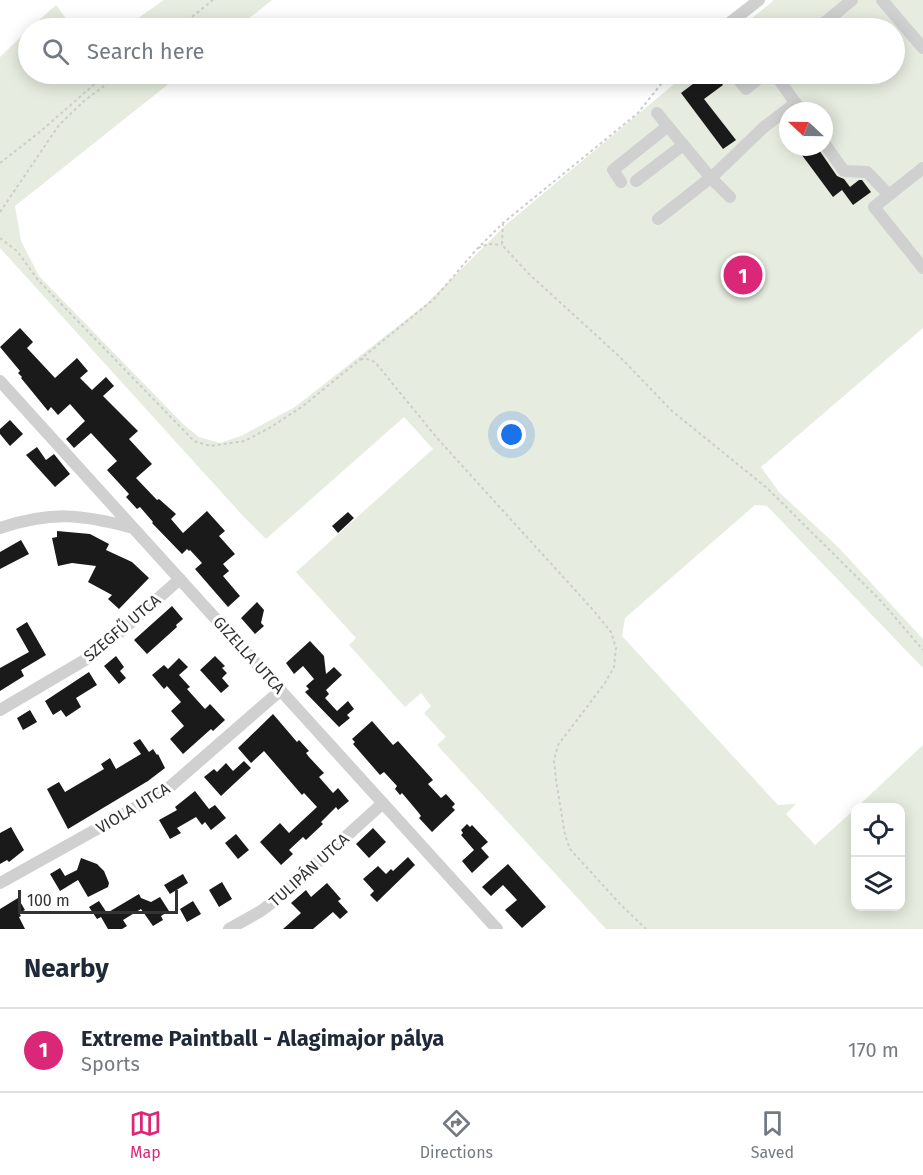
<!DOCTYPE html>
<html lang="en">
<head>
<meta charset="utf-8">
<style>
  :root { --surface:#fff; --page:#f6f6f7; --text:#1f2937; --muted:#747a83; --line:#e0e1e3; --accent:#db2777 }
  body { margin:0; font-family:"Fira Sans",sans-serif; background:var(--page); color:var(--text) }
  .controls { position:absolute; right:18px; bottom:18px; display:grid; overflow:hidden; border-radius:12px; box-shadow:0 3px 15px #0003 }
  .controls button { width:54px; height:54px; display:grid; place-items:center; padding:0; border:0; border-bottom:2px solid var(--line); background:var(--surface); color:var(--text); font:30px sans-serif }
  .compass { position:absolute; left:779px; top:102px; width:54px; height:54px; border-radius:50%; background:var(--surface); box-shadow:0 3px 15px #0003; rotate:292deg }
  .scale { position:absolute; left:18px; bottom:15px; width:160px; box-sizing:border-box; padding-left:6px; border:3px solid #333; border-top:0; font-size:16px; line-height:21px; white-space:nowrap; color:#333; -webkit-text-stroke:4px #fff; paint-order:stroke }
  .you { position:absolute; left:512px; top:435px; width:21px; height:21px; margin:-15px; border:4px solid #fff; border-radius:50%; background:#1a73e8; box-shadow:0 0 0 9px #1a73e833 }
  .badge { display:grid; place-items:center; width:39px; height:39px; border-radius:50%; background:var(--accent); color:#fff; font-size:20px; font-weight:700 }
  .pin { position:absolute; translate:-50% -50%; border:3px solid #fff; box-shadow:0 2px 6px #0006 }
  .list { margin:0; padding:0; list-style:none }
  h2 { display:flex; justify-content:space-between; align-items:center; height:78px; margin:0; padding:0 24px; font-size:26px }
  h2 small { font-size:20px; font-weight:400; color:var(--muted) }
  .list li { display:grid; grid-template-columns:39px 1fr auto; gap:18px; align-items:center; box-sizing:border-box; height:84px; padding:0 24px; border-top:2px solid var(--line) }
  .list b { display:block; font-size:22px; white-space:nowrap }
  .list p { margin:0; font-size:20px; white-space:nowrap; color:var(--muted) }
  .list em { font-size:20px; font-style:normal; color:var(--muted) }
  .icon { flex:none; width:33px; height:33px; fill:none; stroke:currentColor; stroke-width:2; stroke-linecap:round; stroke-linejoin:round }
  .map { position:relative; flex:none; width:923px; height:929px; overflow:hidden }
  .search { position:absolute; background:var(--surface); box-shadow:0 3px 15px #0003; left:18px; right:18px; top:18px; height:66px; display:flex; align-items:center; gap:15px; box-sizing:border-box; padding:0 21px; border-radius:33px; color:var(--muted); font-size:22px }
  .sheet { height:162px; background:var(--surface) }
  nav { display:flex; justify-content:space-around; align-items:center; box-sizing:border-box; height:84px; border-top:2px solid var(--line); background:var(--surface); font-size:16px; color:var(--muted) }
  nav a { display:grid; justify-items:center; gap:3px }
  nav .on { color:var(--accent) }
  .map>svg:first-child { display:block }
  .green { fill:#e6ecdf; fill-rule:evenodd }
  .building { fill:#1a1a1a }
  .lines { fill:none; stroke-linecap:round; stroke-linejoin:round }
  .path { stroke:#cdcdcd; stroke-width:2; stroke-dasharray:3 3; stroke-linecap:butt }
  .minor { stroke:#d0d0d0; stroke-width:12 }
  .labels { text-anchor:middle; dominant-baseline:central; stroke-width:6; stroke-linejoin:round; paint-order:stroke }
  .street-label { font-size:16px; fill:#333; stroke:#fff }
</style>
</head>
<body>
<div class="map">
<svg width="923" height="929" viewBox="0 0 923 929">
  <rect width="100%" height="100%" fill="#fff"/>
  <path class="green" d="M164,0H272L237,28H124Z
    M774,0H923V328L761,467L779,492L838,547L923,639V668L767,506L755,505L625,618L622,636L778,805L796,804L786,814L815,845L856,808V906H900V808H856L923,745V929H606L437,745L446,737L424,713L431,706L421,693L405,707L349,645L356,638L296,572L433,449L404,417L266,539L243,516L0,248V57L28,30V74H181L15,206L21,241L39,276L184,425L199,437L220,443L241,436L295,407L426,304L508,223L686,74H894V28H740ZM788,111H824V147H788Z
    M56,5L73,28H30Z"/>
  <path class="building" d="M706,74H715L723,85L704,99L736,140L723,149L681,93Z
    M796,147H817L837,176L844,179L850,187L859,180H862L871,192L853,205L842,190L833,197Z
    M20,328L33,342L27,348L55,378L77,358L88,371L80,378L92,390L106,377L114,386L103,396L138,431L129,439L152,464L136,478L157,500L159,499L176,514L171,519L183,533L207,511L225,531L219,536L235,554L223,564L229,571L223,576L240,596L228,607L195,569L202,563L190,550L189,551L187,549L182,554L152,523L153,522L140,507L137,509L126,497L129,494L107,470L117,461L91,433L74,448L66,439L85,421L70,404L58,415L51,407L48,411L21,378L22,377L18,373L20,371L0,347Z
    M10,420L23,434L10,446L0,434V429Z
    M37,447L46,460L54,454L70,474L55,487L26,455Z
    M348,512L354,518L338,533L332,526Z
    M57,531L90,534L109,544L106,550L132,562L149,578L119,609L108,599L112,595L88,582L96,566L72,563L58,566L52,538L57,537Z
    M21,540L29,554L0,569V552Z
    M257,602L264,610L261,623L264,626L255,634L241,618Z
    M172,606L183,619L176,625L177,627L147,654L134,640Z
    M27,622L46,655L21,670L24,676L0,691V668L29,652L16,629Z
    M310,641L324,656L326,674L334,667L342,675L326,690L329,694L325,698L337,711L348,701L354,709L347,715L350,718L339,727L305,692L309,689L306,686L314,679L303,666L294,674L286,663Z
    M116,656L124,667L120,671L126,678L119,684L104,666Z
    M215,656L225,666L222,668L227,673L222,678L229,686L221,693L200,670Z
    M179,658L188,667L179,675L190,687L187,689L205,709L210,704L225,720L213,731L211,729L183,754L170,739L184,726L171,711L181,702L167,686L164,689L152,675L164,665L168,669Z
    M89,672L97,685L76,698L81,707L66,717L61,710L53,715L45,701Z
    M30,710L37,722L23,730L17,718Z
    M273,714L297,742L299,740L309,751L306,753L309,757L324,773L319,777L333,793L338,788L349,801L338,810L336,807L321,822L323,824L306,840L303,837L289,850L293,854L281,865L260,842L280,823L289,833L317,807L304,793L302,795L264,751L251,763L238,748Z
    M372,721L393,745L398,741L433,780L428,784L441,798L446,794L455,804L452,807L455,810L432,832L419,818L421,816L418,812L402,793L400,795L395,789L397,786L384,772L380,775L353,744L355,742L352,739Z
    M140,739L149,752L153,749L157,755L158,754L165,768L148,781L68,829L47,789L59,782L65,792L104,769L101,764L110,758L116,769L141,754L133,743Z
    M244,761L251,768L221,796L204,777L214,769L217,772L226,763L233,771Z
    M195,791L209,809L215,805L226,818L211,830L205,822L202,825L196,817L177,828L181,833L170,839L159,820L177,810L175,807Z
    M467,824L470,827L472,825L488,842L481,848L489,857L472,873L462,861L474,850L461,835L463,833L461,830Z
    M11,827L24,850L9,862L7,860L0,864V833Z
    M373,828L386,842L369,858L356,844Z
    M236,834L249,850L238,859L225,843Z
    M408,857L415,865L377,902L370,895L374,891L363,879L378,866L386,874L391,869L393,871Z
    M81,858L97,864L104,871L109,883L108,887L88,897L78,880L60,891L50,874L60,868L65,876L77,870Z
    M508,864L546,907L522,928L505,910L517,900L503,885L491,896L482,887Z
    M183,874L188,883L170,894L164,885Z
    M222,882L232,899L219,907L209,890Z
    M327,883L341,899L338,901L348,912L340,919L333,912L313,929H283L301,913L291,903L306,890L311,897Z
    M139,894L141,898L151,902L160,897L169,911L161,916L163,920L153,926L141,909L123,920L127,926L122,929H108L101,917L97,919L89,907L99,901L107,913Z
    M18,898L25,910L19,913L21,916L19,917L25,929H0V909Z
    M193,901L201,914L187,922L180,909Z"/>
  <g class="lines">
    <path class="path" d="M178,28L213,0
      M0,163L41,131L106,74
      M0,212L59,125L84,101L120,74
      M503,223L502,245L528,273L620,357L672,411L767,488L881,601L923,650
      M0,238L17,251L38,280L194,441L210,446L245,441L271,427L303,406L434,299L476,250L503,223L638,113L669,74
      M478,248L488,244L502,245
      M361,360L364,358L375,362L437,438L594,611L611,632L616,648L614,667L605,683L558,745L554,761L556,780L565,835L570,849L620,904L646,929"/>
    <path class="minor" d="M882,0L923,48
      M723,28L759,0
      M818,28L852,0
      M734,74L746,89L764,74
      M775,74L801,111
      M657,113L710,177L730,197
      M824,143L844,171L867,172L889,195
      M923,168L874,207L923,268
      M636,181L683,145
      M621,182L613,170L668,126
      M658,219L714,175L764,127L796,103
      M0,381L497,929
      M0,528C52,511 81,514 133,528
      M0,710L95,654L180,579
      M0,883L165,791L281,690
      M229,929L261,911L278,898L383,803"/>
  </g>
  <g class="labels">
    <g class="street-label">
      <text transform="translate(122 628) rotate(-40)">SZEGFŰ UTCA</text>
      <text transform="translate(249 655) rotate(48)">GIZELLA UTCA</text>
      <text transform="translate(133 808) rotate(-31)">VIOLA UTCA</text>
      <text transform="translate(309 870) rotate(-42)">TULIPÁN UTCA</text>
    </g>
  </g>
</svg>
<div class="controls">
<button><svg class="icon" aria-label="locate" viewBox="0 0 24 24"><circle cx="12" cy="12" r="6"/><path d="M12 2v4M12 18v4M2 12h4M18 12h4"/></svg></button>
<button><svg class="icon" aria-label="layers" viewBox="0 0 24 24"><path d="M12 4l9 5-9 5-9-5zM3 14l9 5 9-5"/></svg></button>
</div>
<svg class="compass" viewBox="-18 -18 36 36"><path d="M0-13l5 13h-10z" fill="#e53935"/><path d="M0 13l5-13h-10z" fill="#747a83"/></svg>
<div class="scale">100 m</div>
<div class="you"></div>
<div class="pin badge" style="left:743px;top:275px">1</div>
<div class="search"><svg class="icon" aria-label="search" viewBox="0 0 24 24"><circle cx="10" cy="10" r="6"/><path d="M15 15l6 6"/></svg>Search here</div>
</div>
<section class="sheet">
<h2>Nearby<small></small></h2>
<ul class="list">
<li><span class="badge">1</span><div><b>Extreme Paintball - Alagimajor pálya</b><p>Sports</p></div><em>170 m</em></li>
</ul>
</section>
<nav>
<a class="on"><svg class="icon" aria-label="map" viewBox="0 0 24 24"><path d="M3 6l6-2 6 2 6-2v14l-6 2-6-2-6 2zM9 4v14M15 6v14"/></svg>Map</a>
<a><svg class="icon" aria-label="directions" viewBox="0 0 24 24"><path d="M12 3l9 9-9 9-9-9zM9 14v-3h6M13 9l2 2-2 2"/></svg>Directions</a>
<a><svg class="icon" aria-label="saved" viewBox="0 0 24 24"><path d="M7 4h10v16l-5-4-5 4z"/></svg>Saved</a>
</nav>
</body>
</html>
